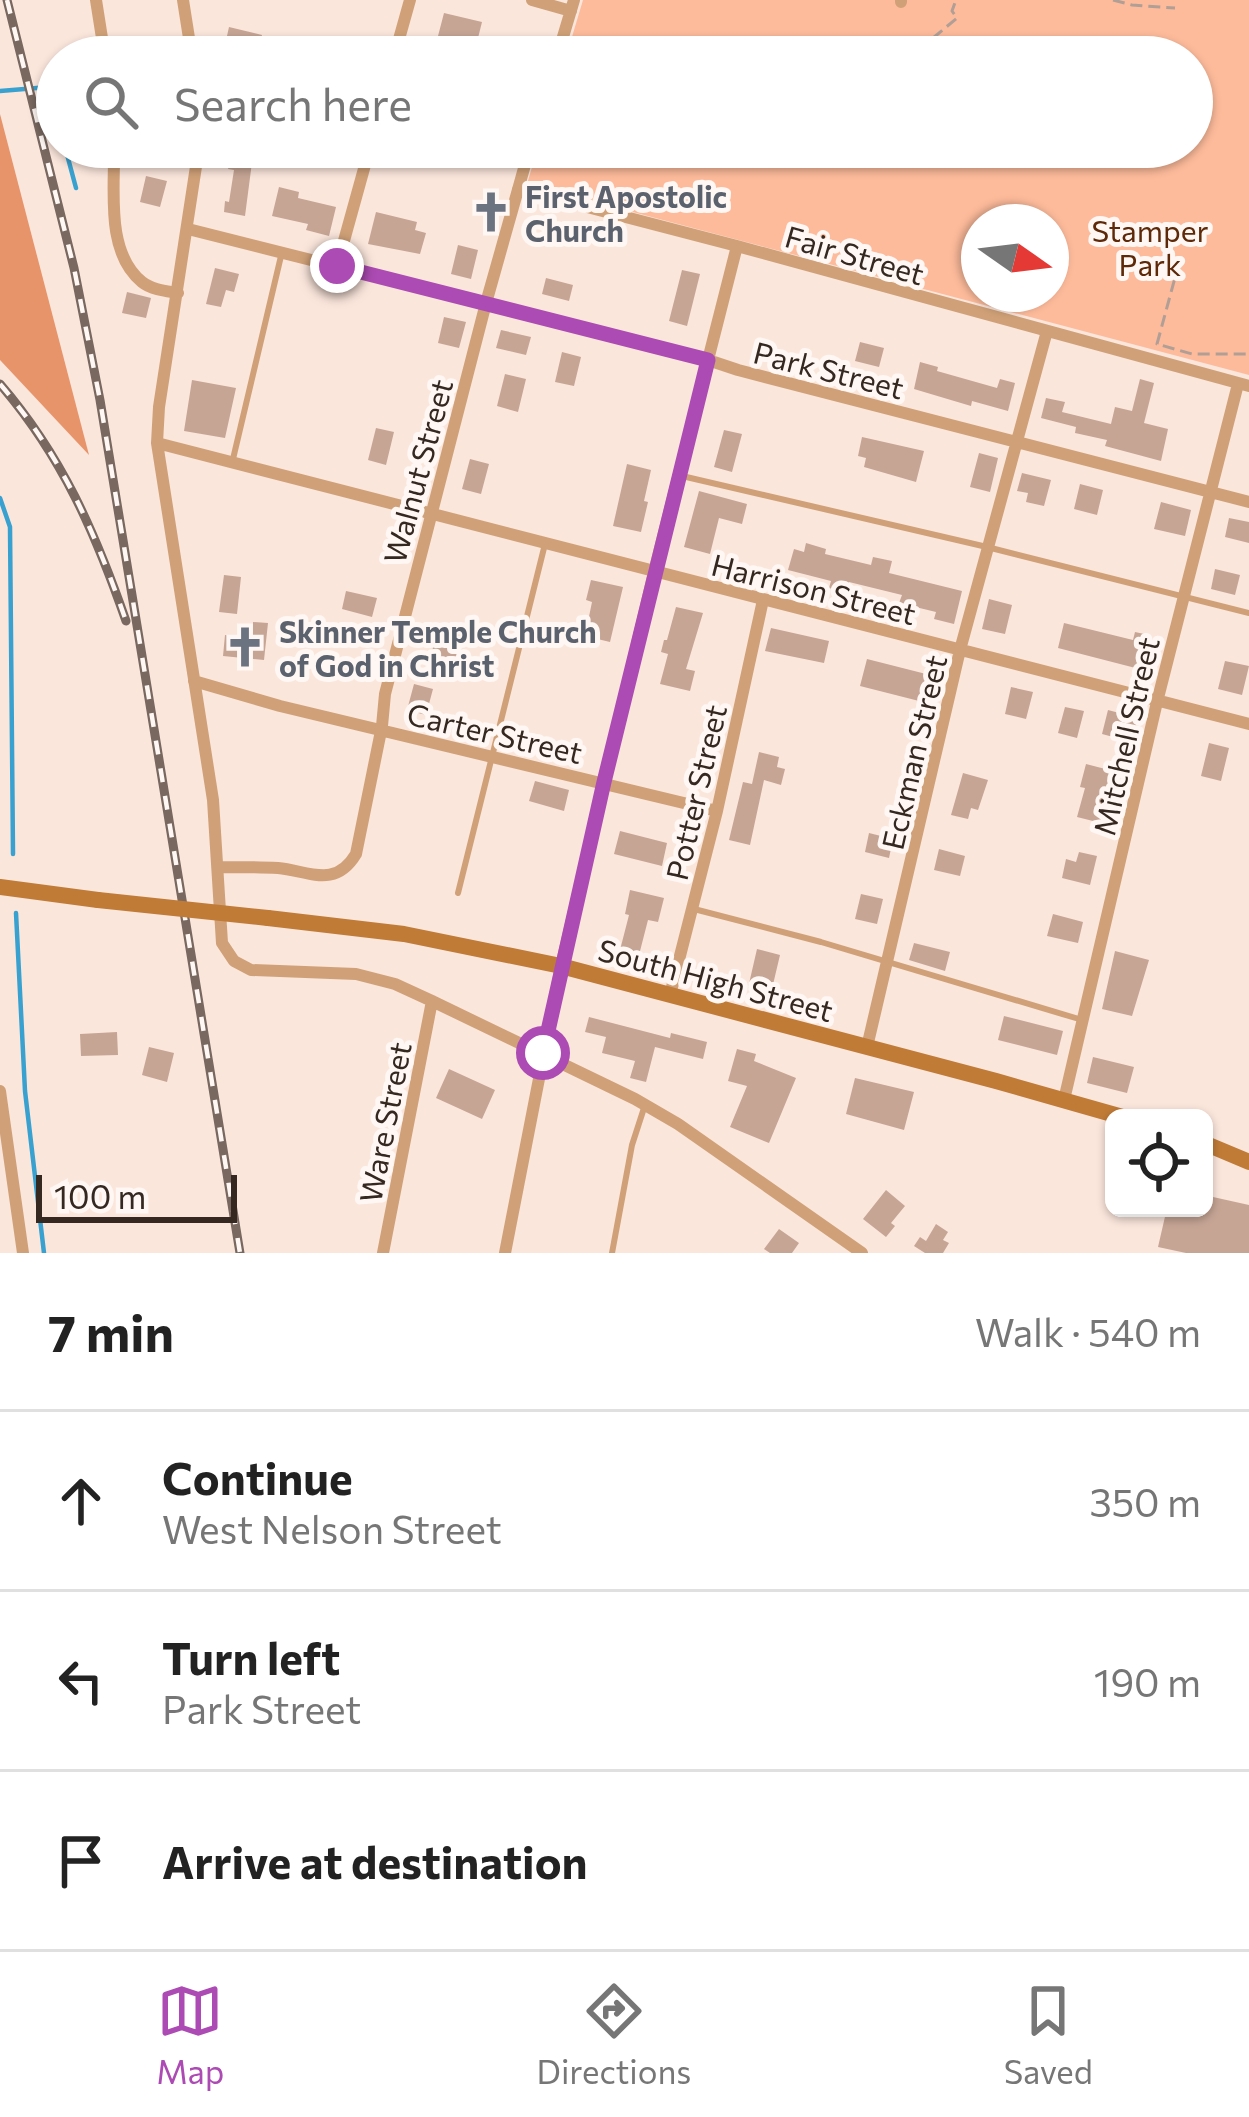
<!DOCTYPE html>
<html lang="en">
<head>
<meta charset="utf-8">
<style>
  :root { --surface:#fff; --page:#f2f2f2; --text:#222; --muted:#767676; --line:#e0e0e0; --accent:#ac4bb3 }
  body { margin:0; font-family:Commissioner,sans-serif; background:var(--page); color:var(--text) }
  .controls { position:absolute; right:36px; bottom:36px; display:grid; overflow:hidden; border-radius:18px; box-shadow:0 3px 9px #0004 }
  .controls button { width:108px; height:108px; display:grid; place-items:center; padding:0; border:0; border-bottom:3px solid var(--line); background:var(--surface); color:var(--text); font:60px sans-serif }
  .compass { position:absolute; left:961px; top:204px; width:108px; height:108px; border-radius:50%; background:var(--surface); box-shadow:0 3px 9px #0004; rotate:104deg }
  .scale { position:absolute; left:36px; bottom:30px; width:201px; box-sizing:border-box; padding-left:12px; border:6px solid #352821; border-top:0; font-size:33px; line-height:42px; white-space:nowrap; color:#352821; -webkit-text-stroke:9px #fef7f3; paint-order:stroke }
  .stop { position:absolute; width:36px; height:36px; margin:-27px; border:9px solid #ac4bb3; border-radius:50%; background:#fff }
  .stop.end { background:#ac4bb3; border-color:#fff; box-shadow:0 3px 12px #0008 }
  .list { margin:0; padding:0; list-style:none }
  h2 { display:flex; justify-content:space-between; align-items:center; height:156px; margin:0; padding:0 48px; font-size:51px }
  h2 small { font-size:39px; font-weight:400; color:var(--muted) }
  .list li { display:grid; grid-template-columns:78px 1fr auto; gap:36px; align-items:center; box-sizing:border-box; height:180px; padding:0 48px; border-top:3px solid var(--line) }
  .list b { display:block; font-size:45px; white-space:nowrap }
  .list p { margin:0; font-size:39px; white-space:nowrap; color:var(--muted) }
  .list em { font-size:39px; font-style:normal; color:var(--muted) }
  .icon { flex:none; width:66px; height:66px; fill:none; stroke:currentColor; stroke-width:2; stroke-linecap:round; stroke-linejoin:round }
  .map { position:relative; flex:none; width:1249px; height:1253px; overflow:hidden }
  .search { position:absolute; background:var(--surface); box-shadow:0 3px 9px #0004; left:36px; right:36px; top:36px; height:132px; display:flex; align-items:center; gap:30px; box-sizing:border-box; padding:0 42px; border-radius:66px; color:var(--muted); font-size:45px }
  .sheet { height:696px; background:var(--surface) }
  nav { display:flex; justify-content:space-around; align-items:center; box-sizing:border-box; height:168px; border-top:3px solid var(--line); background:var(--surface); font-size:33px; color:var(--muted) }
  nav a { display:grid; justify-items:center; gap:6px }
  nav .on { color:var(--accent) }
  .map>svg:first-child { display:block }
  .green { fill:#fdbb9b; fill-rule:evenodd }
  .forest { fill:#e7946a }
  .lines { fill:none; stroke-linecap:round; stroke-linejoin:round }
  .stream { stroke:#39a1cf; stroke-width:4.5 }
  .building { fill:#c6a595 }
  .path { stroke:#b19f96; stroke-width:3; stroke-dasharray:12 6; stroke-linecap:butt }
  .lane { stroke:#d0a178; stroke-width:6 }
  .street { stroke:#d0a178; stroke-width:12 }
  .secondary { stroke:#c07b37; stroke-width:16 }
  .rail-casing { stroke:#786860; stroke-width:9 }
  .rail { stroke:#fef7f3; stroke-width:4.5; stroke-dasharray:14; stroke-linecap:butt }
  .secondary-bridge { stroke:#c07b37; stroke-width:16 }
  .route { stroke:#ac4bb3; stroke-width:15 }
  .labels { text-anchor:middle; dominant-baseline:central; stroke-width:10; stroke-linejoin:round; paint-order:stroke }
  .worship-label { font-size:30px; font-weight:bold; fill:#5b616d; stroke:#fef7f3; text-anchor:start }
  .park-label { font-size:30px; fill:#5e2909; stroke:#fef7f3 }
  .street-label { font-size:30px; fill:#352821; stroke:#fef7f3 }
</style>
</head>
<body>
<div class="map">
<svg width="1249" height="1253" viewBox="0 0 1249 1253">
  <rect width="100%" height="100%" fill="#fbe6dc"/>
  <path class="green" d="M583,0H1249V375L527,184L538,147H1192V57H566ZM979,222H1051V294H979Z"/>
  <path class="forest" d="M0,114L89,455L0,360Z"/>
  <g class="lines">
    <path class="stream" d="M0,91L49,87L57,116
      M65,147L76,188
      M0,498L10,527L13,854
      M16,913L25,1091L44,1253"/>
  </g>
  <path class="building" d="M444,13L482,22L476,46L438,36Z
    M229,27L262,35L257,57H231L232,47L225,45Z
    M235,147H254L245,216L224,212L225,201L229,202L234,170L228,169Z
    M146,176L167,181L160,207L140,202Z
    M279,187L299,192L298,198L336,207L329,236L306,230L308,224L272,216Z
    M376,212L417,222L415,230L426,233L420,254L368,244Z
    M458,245L478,250L471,279L451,274Z
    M215,268L239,274L234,292L226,290L221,307L206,304Z
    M682,270L700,274L687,326L669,321Z
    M546,278L573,285L569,301L542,294Z
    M127,292L151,298L146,318L122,313Z
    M444,317L466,322L459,348L438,343Z
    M501,330L531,337L526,355L496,348Z
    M860,342L884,348L879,367L855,361Z
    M562,352L581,357L574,386L555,382Z
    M920,362L938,367L937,371L997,388L1000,379L1015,383L1008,411L972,401L971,406L914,389Z
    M505,374L526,379L518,412L497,406Z
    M1140,379L1154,383L1144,423L1168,429L1161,461L1105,446L1107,440L1075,433L1076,427L1041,418L1046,398L1065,402L1062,412L1111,424L1115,407L1132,411Z
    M192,380L236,388L225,438L184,431Z
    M376,428L394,432L386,465L368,460Z
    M724,430L742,434L732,472L714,467Z
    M862,437L924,451L916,482L864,467L866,458L858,456Z
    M979,453L998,458L990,492L970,487Z
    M470,459L489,464L481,494L462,489Z
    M627,464L651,470L644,501L648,502L641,532L613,526Z
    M1022,473L1051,480L1044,506L1026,502L1028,493L1017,491Z
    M1080,484L1103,490L1097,515L1074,509Z
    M699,491L747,504L742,524L719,518L710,554L684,547Z
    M1161,502L1191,510L1185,536L1154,529Z
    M1229,518L1249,522V543L1225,537Z
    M806,543L826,549L825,554L871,565L873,557L892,561L889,573L962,591L954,624L934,619L936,612L899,603L902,595L849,582L846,593L829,588L831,581L788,570L794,549L804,552Z
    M1215,569L1240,575L1235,595L1211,589Z
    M224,575L241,577L237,614L219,612Z
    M591,580L623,587L610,642L585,636L592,602L586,600Z
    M346,591L377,598L372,617L342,609Z
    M989,599L1012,605L1005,634L982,629Z
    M676,607L703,613L686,669L695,671L690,691L660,684L668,654L661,652L664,640H667Z
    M253,622L268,623L264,660L223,656L225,635L252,638Z
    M1064,623L1133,640L1135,632L1149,635L1147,644L1157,646L1151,672L1058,648Z
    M771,628L829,641L824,663L765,651Z
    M434,643L463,650L459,668L430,661Z
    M867,659L930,675L923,702L860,686Z
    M1225,661L1249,666L1242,695L1218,689Z
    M414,684L433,689L426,715L407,710Z
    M1011,687L1033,692L1026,719L1005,714Z
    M1065,707L1084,711L1077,738L1058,733Z
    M1108,710L1138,718L1132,742L1102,734Z
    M1209,743L1229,748L1221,781L1201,776Z
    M759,752L779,757L777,767L785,769L781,785L764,780L750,845L729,840L743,782L752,784Z
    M1086,764L1113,771L1101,823L1077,817L1085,788L1080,787Z
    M963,773L988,780L978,810L971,808L968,819L951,815Z
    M535,781L569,790L564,811L529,801Z
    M620,831L667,843L662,866L614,854Z
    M869,833L893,839L889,858L865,852Z
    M939,849L965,856L960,876L934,870Z
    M1079,852L1097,856L1090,885L1062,878L1066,859L1076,862Z
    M630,890L664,898L658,922L648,920L639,955L620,950L629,915L625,914Z
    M861,894L883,899L877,924L855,919Z
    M1053,914L1083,922L1078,943L1047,936Z
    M914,943L950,952L945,971L909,960Z
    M757,949L780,955L771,993L748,988Z
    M1115,951L1149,960L1132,1016L1102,1009Z
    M1004,1016L1063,1031L1057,1055L998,1040Z
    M589,1017L670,1038L671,1033L707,1042L703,1059L655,1047L646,1082L630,1078L635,1061L602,1053L606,1037L585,1032Z
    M117,1032L118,1055L81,1056L80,1034Z
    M149,1047L174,1053L167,1082L142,1075Z
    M737,1049L756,1054L754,1061L796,1078L769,1143L730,1127L747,1086L728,1081Z
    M1093,1057L1134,1067L1127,1093L1087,1083Z
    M449,1069L495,1090L482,1119L436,1098Z
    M855,1078L914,1092L904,1130L846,1114Z
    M886,1190L905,1206L891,1223L895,1226L886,1237L863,1219Z
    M1204,1195L1249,1205V1253H1186L1158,1247L1167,1208H1204Z
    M936,1224L948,1232L943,1240L949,1243L943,1253H925L914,1246L920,1237L926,1241Z
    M779,1229L799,1243L792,1253H770L764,1249Z"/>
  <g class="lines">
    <path class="path" d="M1113,0L1132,5L1175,8
      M933,38L957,18L952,11L956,0
      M1179,263L1157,344L1192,354H1249"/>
    <path class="lane" d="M233,459L281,256
      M682,476L987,547L1249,613
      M458,893L545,544
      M694,909L821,942L1079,1019
      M612,1253L632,1145L644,1108"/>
    <path class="street" d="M96,0L105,57
      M183,0L192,57
      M532,0L571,11
      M901,2V0
      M394,57L410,0
      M557,57L574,0
      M114,147C115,189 105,252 142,282C152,290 166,291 178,293
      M199,147L159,407L157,443L213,800L222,943L234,961L251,970L356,974L395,984L432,1001L635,1099L678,1124L862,1253
      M518,189L737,246L1249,386
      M188,229L708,360L738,370L1249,502
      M337,266L370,147
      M157,443L1249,724
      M194,681L280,706L717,811
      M219,867C239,867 258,867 278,868C309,871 335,889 356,854L382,726L385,694L486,303L530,147
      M670,995L717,811L763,600
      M867,1047L960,650L1047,331
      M0,1091L23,1253
      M1064,1100L1157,702L1238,384
      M383,1253L432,1001
      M505,1253L561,966L654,572L737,246"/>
    <path class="secondary" d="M0,887L98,900
      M268,918L404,934L561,966L996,1081L1126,1118
      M1204,1143L1249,1162"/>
    <g class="rail-casing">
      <path id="rail" d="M7,0L74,268L100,400L240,1253
        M0,384C62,456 95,532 126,621"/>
    </g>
    <use href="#rail" class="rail"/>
    <path class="secondary-bridge" d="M98,900L268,918"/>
  </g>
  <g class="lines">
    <path class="route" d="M337,266L708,360L604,782L543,1053"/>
  </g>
  <defs>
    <g id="church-bare" transform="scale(3.24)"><path d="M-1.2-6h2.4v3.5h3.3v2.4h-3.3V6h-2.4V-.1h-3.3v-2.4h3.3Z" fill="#6b7280" stroke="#fef7f3" stroke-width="2.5" paint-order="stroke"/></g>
  </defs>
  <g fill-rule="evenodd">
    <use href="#church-bare" x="491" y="212"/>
    <use href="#church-bare" x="245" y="647"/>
  </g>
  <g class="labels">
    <g class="worship-label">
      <text x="525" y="195">First Apostolic<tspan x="525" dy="34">Church</tspan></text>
      <text x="279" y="630">Skinner Temple Church<tspan x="279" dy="34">of God in Christ</tspan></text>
    </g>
    <g class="park-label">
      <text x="1150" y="229">Stamper<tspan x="1150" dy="34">Park</tspan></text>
    </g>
    <g class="street-label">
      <text transform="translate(855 254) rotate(16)">Fair Street</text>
      <text transform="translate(829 369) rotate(14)">Park Street</text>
      <text transform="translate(417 471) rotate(-75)">Walnut Street</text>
      <text transform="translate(814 588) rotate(14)">Harrison Street</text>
      <text transform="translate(495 732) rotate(13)">Carter Street</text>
      <text transform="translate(1125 736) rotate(-77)">Mitchell Street</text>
      <text transform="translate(913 752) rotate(-77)">Eckman Street</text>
      <text transform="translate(695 792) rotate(-77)">Potter Street</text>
      <text transform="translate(716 979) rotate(15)">South High Street</text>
      <text transform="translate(384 1122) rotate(-79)">Ware Street</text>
    </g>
  </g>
</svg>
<div class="controls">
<button><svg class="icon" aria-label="locate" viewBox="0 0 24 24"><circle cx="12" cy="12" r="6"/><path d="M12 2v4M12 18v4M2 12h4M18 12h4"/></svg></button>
</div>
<svg class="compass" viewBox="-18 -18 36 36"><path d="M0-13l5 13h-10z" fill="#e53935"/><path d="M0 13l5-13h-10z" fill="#767676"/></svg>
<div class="scale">100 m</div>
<div class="stop" style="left:543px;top:1053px"></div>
<div class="stop end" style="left:337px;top:266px"></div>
<div class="search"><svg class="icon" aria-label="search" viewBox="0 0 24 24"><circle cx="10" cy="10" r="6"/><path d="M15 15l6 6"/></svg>Search here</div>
</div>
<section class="sheet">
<h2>7 min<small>Walk · 540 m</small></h2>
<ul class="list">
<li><svg class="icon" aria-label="ahead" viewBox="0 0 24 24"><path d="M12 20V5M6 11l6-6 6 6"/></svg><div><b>Continue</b><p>West Nelson Street</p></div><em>350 m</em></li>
<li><svg class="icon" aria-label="left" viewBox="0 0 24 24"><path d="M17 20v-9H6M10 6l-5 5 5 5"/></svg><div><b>Turn left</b><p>Park Street</p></div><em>190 m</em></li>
<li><svg class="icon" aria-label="arrive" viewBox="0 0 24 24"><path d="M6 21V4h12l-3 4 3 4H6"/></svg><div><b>Arrive at destination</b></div></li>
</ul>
</section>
<nav>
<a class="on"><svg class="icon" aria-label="map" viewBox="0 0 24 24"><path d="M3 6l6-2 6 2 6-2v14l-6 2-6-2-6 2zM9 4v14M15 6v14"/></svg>Map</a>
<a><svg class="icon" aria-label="directions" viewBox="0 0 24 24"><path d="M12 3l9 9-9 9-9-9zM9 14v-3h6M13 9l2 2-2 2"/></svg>Directions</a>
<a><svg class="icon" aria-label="saved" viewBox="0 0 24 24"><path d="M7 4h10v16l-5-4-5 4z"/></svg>Saved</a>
</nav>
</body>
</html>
